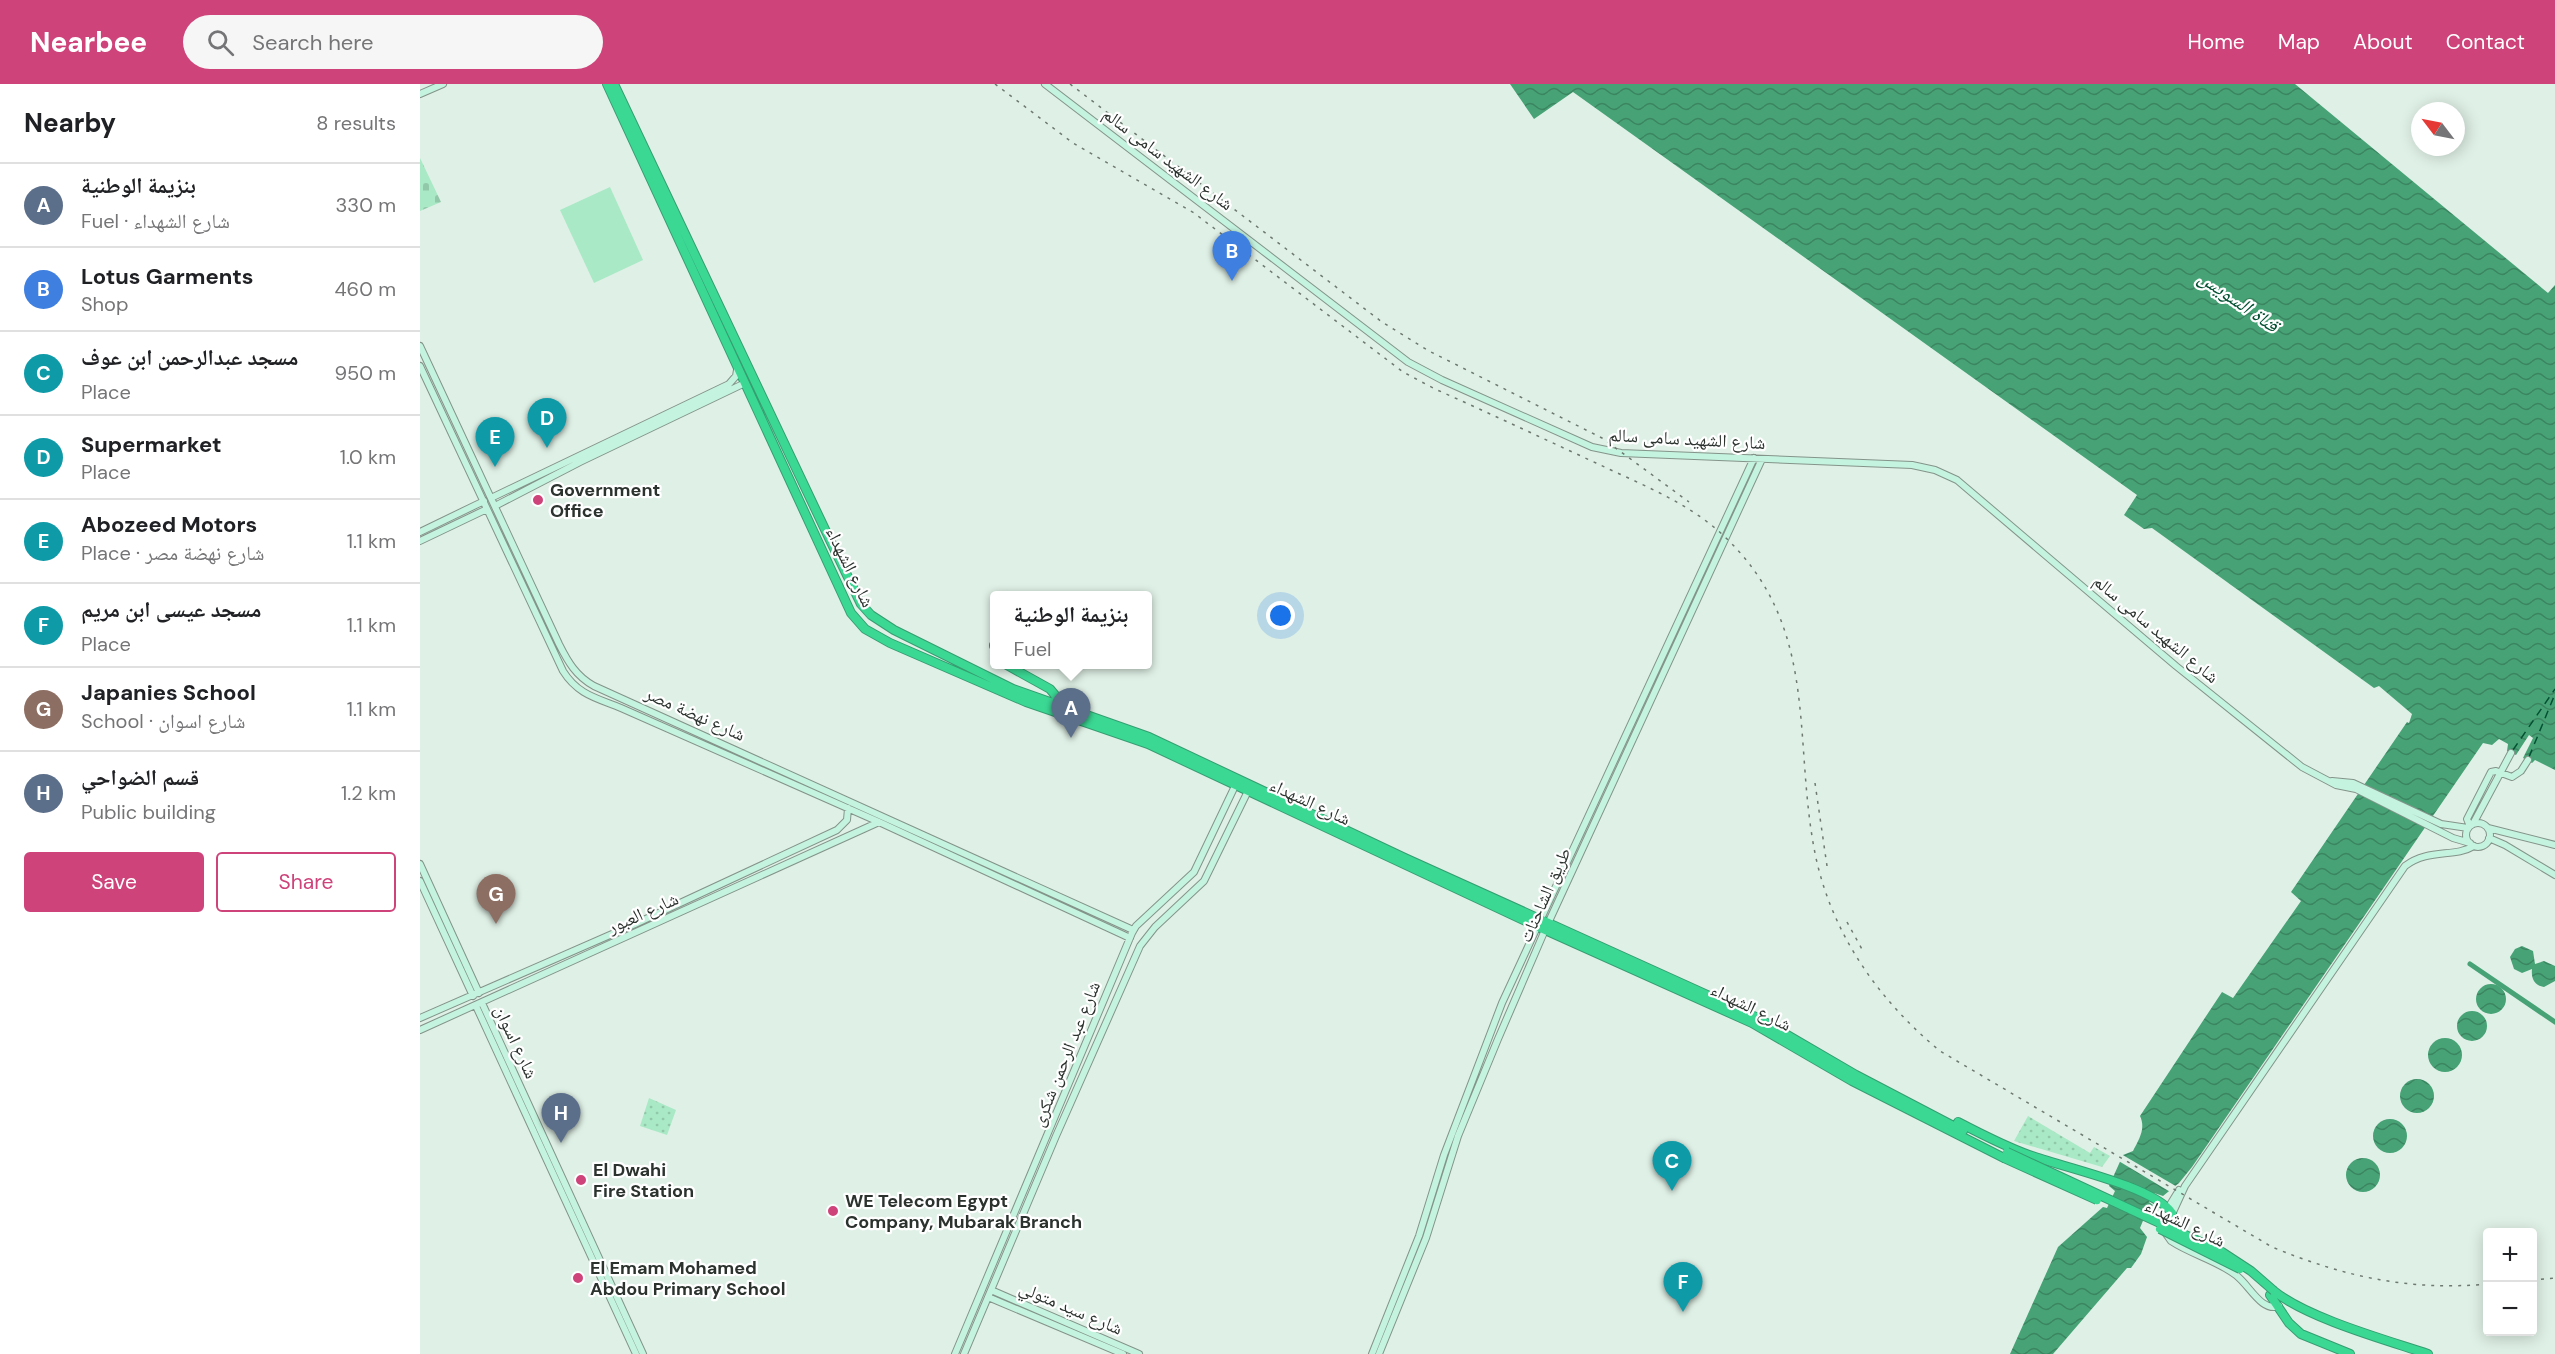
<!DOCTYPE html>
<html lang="en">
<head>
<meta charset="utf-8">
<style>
  :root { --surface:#fff; --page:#f6f6f6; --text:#202124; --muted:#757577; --line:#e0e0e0; --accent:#cd437a }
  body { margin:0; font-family:"DM Sans","Noto Naskh Arabic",sans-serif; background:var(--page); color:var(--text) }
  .controls { position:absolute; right:18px; bottom:18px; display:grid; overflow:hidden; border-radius:6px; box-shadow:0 3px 15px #0003 }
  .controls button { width:54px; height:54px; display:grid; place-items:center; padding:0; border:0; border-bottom:2px solid var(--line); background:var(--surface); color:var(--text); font:30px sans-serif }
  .compass { position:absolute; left:1991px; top:18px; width:54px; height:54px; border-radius:50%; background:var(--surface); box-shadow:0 3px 15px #0003; rotate:302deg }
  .you { position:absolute; left:861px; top:532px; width:21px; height:21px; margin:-15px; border:4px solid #fff; border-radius:50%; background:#1a73e8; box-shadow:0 0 0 9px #1a73e833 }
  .badge { display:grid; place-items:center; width:39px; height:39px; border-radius:50%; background:var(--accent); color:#fff; font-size:20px; font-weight:700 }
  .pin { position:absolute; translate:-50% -50px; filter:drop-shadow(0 2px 3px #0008) }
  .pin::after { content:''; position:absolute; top:32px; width:21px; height:18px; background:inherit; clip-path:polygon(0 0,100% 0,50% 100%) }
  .popup { position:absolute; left:570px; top:507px; width:162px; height:78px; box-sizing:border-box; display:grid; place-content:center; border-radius:6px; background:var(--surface); filter:drop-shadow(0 2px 4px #0005); font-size:20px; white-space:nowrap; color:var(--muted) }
  .popup b { font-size:22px; color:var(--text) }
  .popup::after { content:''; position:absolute; left:50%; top:100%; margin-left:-12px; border:12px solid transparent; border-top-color:var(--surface) }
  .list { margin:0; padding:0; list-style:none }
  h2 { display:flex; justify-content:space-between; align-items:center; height:78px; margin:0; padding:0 24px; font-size:26px }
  h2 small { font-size:20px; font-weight:400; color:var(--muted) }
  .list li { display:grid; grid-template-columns:39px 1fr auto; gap:18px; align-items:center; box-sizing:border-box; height:84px; padding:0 24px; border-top:2px solid var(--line) }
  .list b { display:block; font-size:22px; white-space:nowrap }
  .list p { margin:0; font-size:20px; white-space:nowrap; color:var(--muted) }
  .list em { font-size:20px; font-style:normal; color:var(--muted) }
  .actions { display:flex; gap:12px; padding:18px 24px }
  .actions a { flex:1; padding:14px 0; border:2px solid var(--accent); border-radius:6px; text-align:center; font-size:21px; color:var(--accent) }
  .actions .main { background:var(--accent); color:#fff }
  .icon { flex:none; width:33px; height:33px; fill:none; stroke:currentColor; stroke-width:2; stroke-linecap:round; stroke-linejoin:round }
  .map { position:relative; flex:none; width:2135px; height:1270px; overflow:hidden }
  header { display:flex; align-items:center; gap:36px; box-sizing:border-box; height:84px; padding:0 30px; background:var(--accent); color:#fff }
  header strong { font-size:28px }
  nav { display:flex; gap:33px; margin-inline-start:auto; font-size:21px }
  .search { width:420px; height:54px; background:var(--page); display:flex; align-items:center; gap:15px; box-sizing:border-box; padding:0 21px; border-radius:33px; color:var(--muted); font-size:22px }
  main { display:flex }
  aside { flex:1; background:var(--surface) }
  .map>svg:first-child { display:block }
  .grass { fill:url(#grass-dots) }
  .cemetery { fill:url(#cemetery-stones) }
  .green { fill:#a9e9c5 }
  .water { fill:url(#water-waves) }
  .pier { fill:#dff0e6 }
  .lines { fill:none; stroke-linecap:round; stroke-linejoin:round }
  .canal { stroke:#47a376; stroke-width:5 }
  .ferry { stroke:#035032; stroke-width:1.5; stroke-dasharray:8 6; stroke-linecap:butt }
  .secondary-casing { stroke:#84948b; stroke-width:8 }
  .highway-casing { stroke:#369e71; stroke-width:10 }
  .secondary { stroke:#c4f3df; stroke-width:6 }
  .highway { stroke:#3bd894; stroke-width:8 }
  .rail { stroke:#6e7972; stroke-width:1.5; stroke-dasharray:3 6; stroke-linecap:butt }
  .highway-bridge-casing { stroke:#369e71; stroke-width:10; stroke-linecap:butt }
  .highway-bridge { stroke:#3bd894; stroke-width:8 }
  .poi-dot { fill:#cd437a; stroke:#fff; stroke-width:2 }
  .labels { text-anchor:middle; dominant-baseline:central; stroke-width:4.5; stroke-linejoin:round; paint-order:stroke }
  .street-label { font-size:18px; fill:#2c332f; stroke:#fff }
  .poi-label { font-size:18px; font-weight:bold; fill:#2c332f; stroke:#fff; text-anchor:start }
  .water-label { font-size:20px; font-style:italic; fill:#035032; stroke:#fff }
</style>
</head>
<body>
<header>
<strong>Nearbee</strong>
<div class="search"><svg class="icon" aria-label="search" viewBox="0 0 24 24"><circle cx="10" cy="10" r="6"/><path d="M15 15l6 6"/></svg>Search here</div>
<nav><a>Home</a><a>Map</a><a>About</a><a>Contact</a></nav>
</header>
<main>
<aside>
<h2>Nearby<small>8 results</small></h2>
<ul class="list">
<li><span class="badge" style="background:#5c6f8a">A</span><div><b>بنزيمة الوطنية</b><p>Fuel · شارع الشهداء</p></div><em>330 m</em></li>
<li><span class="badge" style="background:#3f7fe0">B</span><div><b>Lotus Garments</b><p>Shop</p></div><em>460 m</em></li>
<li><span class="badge" style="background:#0f9aa8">C</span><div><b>مسجد عبدالرحمن ابن عوف</b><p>Place</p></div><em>950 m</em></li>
<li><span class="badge" style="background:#0f9aa8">D</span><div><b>Supermarket</b><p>Place</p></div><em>1.0 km</em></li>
<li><span class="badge" style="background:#0f9aa8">E</span><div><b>Abozeed Motors</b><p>Place · شارع نهضة مصر</p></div><em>1.1 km</em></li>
<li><span class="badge" style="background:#0f9aa8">F</span><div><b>مسجد عيسى ابن مريم</b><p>Place</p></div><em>1.1 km</em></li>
<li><span class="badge" style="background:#8d6e63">G</span><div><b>Japanies School</b><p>School · شارع اسوان</p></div><em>1.1 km</em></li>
<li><span class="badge" style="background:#5c6f8a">H</span><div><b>قسم الضواحي</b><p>Public building</p></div><em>1.2 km</em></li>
</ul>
<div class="actions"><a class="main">Save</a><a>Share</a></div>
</aside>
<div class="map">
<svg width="2135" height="1270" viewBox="0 0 2135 1270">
  <defs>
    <pattern id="grass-dots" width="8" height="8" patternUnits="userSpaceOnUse" patternTransform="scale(1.5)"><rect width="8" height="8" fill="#a9e9c5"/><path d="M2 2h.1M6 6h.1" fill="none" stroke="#92c8aa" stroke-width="1.8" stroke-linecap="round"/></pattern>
    <pattern id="cemetery-stones" width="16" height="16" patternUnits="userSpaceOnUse" patternTransform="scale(1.5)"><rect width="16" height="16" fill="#a9e9c5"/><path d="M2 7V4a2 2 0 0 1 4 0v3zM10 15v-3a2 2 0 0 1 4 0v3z" fill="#92c8aa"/></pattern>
    <pattern id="water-waves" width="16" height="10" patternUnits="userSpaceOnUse" patternTransform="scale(1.5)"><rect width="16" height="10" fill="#47a376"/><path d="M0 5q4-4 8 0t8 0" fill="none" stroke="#3b8561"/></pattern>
  </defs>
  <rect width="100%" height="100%" fill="#dff0e6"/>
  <path class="grass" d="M229,1014L256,1026L247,1051L220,1042Z
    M1608,1032L1670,1069L1674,1063L1690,1072L1682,1083L1594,1057Z"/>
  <path class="cemetery" d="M0,74L21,118L0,127Z"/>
  <path class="green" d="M190,103L223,176L174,199L140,126Z"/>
  <path class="water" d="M1090,0H1875L2128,209L2135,201V686L2115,676L2112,679L2103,674L2113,654L2109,651L2096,671L2087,667L2088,660L2079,655L2072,661L2063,659L1772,1083L1759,1099L1743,1112L1734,1109L1729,1118L1733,1121L1727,1127L1720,1144L1727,1153L1721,1170L1711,1184H1707L1633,1270H1590L1638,1163L1683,1123L1687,1124L1695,1107L1689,1102L1703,1071L1713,1067C1719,1055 1726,1045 1720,1032L1802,908L1813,914L1881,817L1871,808L1987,638L1989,639L1992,630L1959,602L1954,604L1732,444L1724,445L1704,431L1717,411L1153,8L1114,35Z
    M2102,862L2113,867L2115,880L2124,877L2135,882V897L2124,903C2114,901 2111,894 2112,885L2102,889L2094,885L2090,873L2095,865Z
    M2056 915a15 15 0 1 1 30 0a15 15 0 1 1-30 0Z
    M2037 942a15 15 0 1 1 30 0a15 15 0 1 1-30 0Z
    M2008 971a17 17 0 1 1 34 0a17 17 0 1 1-34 0Z
    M1980 1012a17 17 0 1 1 34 0a17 17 0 1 1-34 0Z
    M1953 1052a17 17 0 1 1 34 0a17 17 0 1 1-34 0Z
    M1926 1091a17 17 0 1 1 34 0a17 17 0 1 1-34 0Z"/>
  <path class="pier" d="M1701,1070L1759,1104L1752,1109L1697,1076Z"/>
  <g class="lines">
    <path class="canal" d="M2050,880L2135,938"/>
    <path class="ferry" d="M2093,666L2135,605
      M2109,673L2135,610"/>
    <g class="secondary-casing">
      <path id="secondary" d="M625,0L988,278L1022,296L1172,363L1201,369L1492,381L1515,386L1537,396L1756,582L1882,683L1916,701L1936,705L2033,754L2050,759
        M0,10L23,0
        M0,262L139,560C148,578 156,592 174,602L713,846
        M0,282L143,587C158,611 177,614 201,624L459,738L710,854
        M71,414L309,300L316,292L317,286
        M75,422L160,378L325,299
        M0,448L64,417
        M0,457L67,425
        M1912,697L1933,699L2021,740L2048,744
        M2046 751a12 12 0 1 1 24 0a12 12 0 1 1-24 0Z
        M2053,740L2091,669
        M2050,742L2047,735L2071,688L2076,687L2092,693L2101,687L2108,676
        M2068,744L2135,761
        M2069,754L2085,761L2135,791
        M0,780L59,909
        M0,797L53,912
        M62,919L223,1270
        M56,922L216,1270
        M0,934L215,840L417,746L427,736L428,724
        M0,946L459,738
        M1753,1126L1751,1119L1759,1106
        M571,1206L719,1270
        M568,1213L703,1270
        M1859,1222C1842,1229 1829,1201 1817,1192C1797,1176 1772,1171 1751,1157L1746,1150L1748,1139L1765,1102L1985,782C2009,764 2034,774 2054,762
        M535,1270L712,849L716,842L774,788L815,702
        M544,1270L636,1052L720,862L735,843L784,797L828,707
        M952,1270L999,1152L1024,1071L1082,919L1334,374
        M959,1270L1006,1154L1038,1052L1078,955L1125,846L1342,375"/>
    </g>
    <g class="highway-casing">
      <path id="highway" d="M187,0L431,529L445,545L470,559L606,618L728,660L1116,842L1332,939L1432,997L1584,1074
        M194,0L410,456L441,520L451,531L474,546L593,605L729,653L985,774L1338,934L1436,991L1543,1047
        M574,561V562
        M585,580L630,605L635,611L638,622
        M1538,1038C1561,1050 1584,1062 1609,1071C1642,1083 1733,1102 1752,1129
        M1854,1207C1887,1234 1966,1256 2008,1270
        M1850,1211L1869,1239L1881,1250L1930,1270"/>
    </g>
    <use href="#secondary" class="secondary"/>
    <use href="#highway" class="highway"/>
    <path class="rail" d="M575,0L653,59L774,129L983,288L1015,305C1069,329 1122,354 1176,379C1220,400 1270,419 1305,453C1399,543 1373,650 1394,764C1409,846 1457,915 1520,967L1852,1163C1925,1193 1989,1207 2068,1200
      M650,0L962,238L1009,267L1182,354L1269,418
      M1395,699L1407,782
      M1427,838L1443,867
      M2112,1196L2135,1194"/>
    <g class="highway-bridge-casing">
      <path id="highway-bridge" d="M1587,1068L1802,1168L1831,1187L1854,1207
        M1584,1074L1677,1116
        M1740,1145L1820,1185"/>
    </g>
    <use href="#highway-bridge" class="highway-bridge"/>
  </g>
  <g class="poi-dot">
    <circle cx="118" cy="416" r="6"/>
    <circle cx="161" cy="1096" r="6"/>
    <circle cx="413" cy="1127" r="6"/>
    <circle cx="158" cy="1194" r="6"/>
  </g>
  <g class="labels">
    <g class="street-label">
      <text transform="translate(748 75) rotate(37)">شارع الشهيد سامى سالم</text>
      <text transform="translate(1267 355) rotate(3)">شارع الشهيد سامى سالم</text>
      <text transform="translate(430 483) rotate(64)">شارع الشهداء</text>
      <text transform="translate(1736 545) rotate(40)">شارع الشهيد سامى سالم</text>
      <text transform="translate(275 630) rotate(24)">شارع نهضة مصر</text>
      <text transform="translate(890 718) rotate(25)">شارع الشهداء</text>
      <text transform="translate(1125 811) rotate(-66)">طريق الشاحنات</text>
      <text transform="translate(223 829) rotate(-24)">شارع العبور</text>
      <text transform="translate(1331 923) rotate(26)">شارع الشهداء</text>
      <text transform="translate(96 958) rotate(65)">شارع اسوان</text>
      <text transform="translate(646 970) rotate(-68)">شارع عبد الرحمن شكرى</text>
      <text transform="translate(1765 1139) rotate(26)">شارع الشهداء</text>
      <text transform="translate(651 1224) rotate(23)">شارع سيد متولي</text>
    </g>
    <g class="poi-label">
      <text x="130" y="406">Government<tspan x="130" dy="21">Office</tspan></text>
      <text x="173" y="1086">El Dwahi<tspan x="173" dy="21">Fire Station</tspan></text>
      <text x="425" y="1117">WE Telecom Egypt<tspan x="425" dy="21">Company, Mubarak Branch</tspan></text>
      <text x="170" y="1184">El Emam Mohamed<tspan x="170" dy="21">Abdou Primary School</tspan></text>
    </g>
    <g class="water-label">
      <text transform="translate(1819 217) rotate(35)">قناة السويس</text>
    </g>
  </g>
</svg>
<div class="controls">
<button>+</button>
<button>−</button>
</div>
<svg class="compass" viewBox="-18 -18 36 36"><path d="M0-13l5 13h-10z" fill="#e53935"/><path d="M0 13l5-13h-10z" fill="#757577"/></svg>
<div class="you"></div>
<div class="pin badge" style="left:651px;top:654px;background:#5c6f8a">A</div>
<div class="popup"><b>بنزيمة الوطنية</b>Fuel</div>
<div class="pin badge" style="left:812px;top:197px;background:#3f7fe0">B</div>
<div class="pin badge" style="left:1252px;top:1107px;background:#0f9aa8">C</div>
<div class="pin badge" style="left:127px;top:364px;background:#0f9aa8">D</div>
<div class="pin badge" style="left:75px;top:383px;background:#0f9aa8">E</div>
<div class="pin badge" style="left:1263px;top:1228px;background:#0f9aa8">F</div>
<div class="pin badge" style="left:76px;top:840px;background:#8d6e63">G</div>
<div class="pin badge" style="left:141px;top:1059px;background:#5c6f8a">H</div>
</div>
</main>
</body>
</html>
